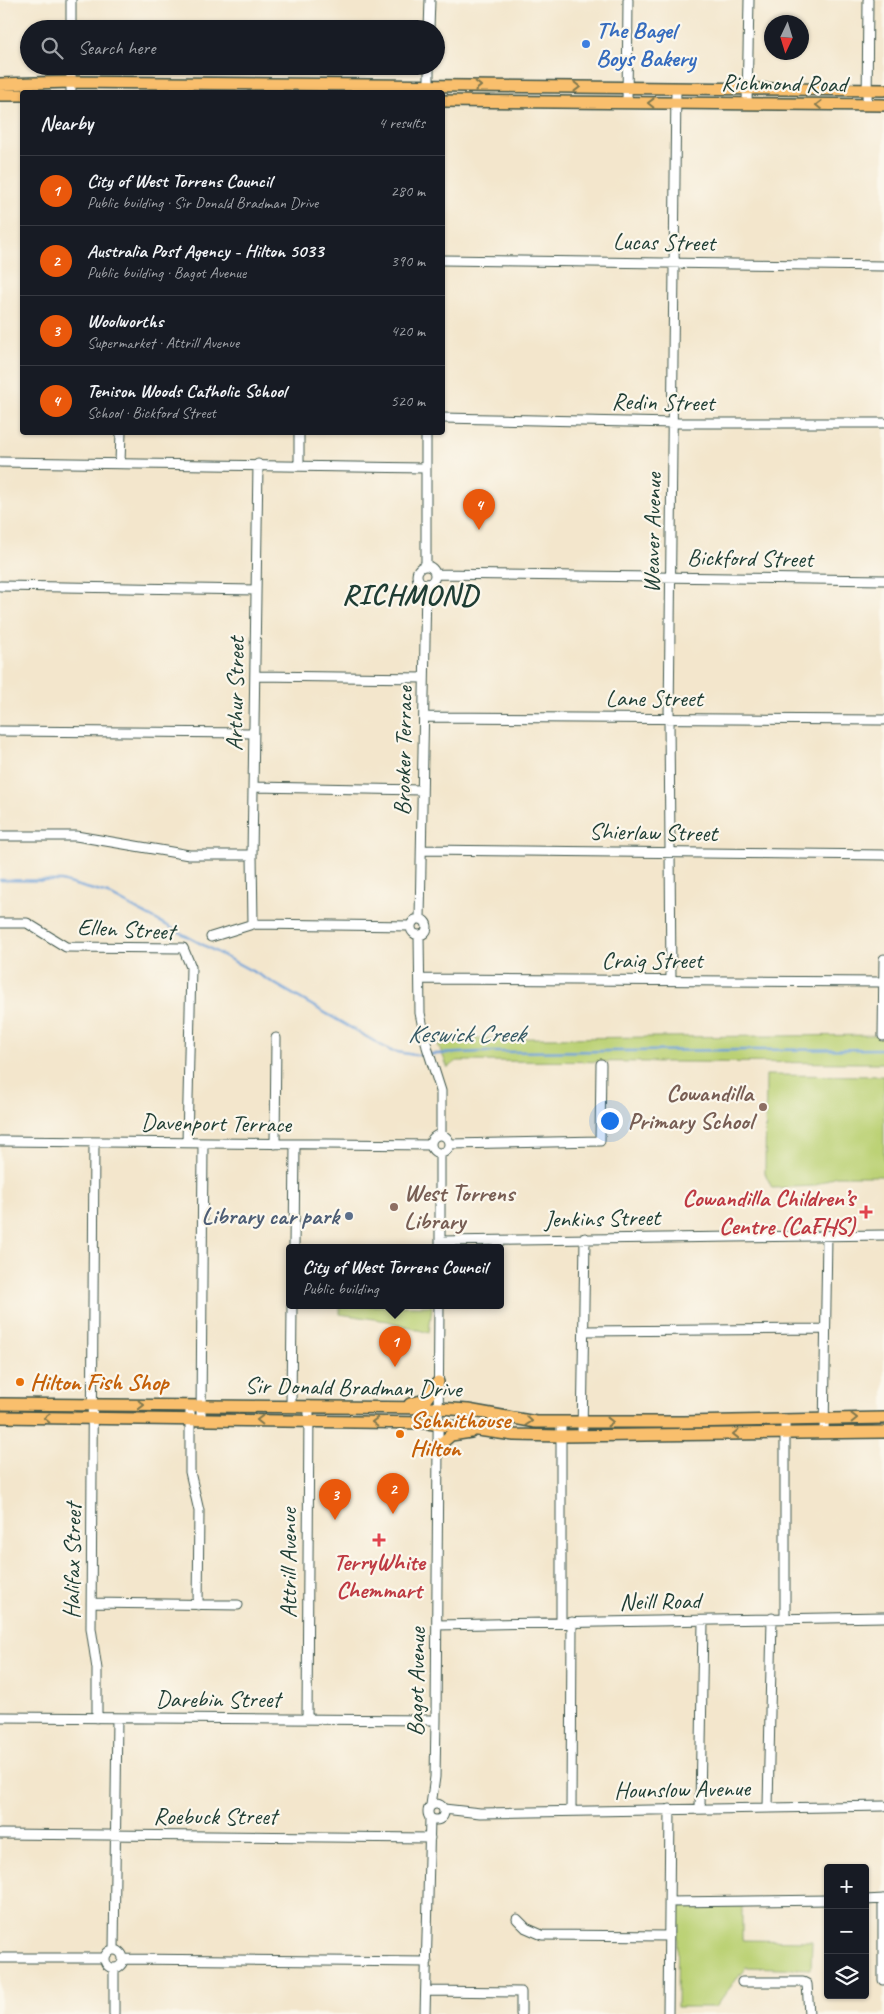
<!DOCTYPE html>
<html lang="en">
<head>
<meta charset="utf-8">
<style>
  :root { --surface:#171b24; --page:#242831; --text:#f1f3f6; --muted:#9ea1a6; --line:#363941; --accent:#ea580c }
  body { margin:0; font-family:Caveat,sans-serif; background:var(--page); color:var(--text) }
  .controls { position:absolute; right:15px; bottom:15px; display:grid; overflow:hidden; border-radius:5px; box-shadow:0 1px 4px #0004 }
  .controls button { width:45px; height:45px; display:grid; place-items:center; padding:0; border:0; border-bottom:1px solid var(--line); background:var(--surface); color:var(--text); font:25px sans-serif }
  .compass { position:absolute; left:764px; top:15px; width:45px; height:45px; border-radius:50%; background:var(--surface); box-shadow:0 1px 4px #0004; rotate:184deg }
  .you { position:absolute; left:609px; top:1120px; width:18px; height:18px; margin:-12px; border:4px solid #fff; border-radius:50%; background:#1a73e8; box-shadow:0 0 0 8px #1a73e833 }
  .badge { display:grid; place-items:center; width:32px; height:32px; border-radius:50%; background:var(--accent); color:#fff; font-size:16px; font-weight:700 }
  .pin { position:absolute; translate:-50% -41px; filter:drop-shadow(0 1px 2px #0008) }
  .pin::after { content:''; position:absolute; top:26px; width:18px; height:15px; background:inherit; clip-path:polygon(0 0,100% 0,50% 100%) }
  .popup { position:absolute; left:286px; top:1244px; width:218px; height:65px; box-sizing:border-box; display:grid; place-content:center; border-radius:5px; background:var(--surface); filter:drop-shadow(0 1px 4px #0005); font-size:16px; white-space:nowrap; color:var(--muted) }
  .popup b { font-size:19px; color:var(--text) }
  .popup::after { content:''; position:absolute; left:50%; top:100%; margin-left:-10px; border:10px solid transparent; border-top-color:var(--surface) }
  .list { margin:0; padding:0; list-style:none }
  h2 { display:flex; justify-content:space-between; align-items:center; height:65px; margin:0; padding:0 20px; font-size:21px }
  h2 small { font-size:16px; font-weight:400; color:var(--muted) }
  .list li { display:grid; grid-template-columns:32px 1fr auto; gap:15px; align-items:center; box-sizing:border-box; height:70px; padding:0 20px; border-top:1px solid var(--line) }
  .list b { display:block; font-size:19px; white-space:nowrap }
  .list p { margin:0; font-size:16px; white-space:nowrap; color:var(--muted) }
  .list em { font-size:16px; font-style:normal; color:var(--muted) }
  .icon { flex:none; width:28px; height:28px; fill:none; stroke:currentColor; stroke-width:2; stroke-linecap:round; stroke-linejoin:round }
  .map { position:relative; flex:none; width:884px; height:2014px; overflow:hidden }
  .search { position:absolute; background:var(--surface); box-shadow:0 1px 4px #0004; left:20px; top:20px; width:425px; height:55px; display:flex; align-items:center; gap:12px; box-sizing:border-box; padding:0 18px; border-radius:28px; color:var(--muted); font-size:19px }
  .panel { position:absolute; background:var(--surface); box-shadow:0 1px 4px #0004; left:20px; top:90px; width:425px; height:345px; border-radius:5px }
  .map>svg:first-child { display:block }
  .green { fill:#bbd175; stroke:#6d8754 }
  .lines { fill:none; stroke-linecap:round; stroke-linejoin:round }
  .stream { stroke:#6b9fd7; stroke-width:2.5 }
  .minor-casing { stroke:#3f564b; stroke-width:11 }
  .major-casing { stroke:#3f564b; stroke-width:14 }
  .minor { stroke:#fff; stroke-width:9 }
  .major { stroke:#f9bf6d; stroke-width:11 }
  .oneway { stroke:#81784e }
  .shop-dot { fill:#3f7fe0; stroke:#fbf7ec; stroke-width:2 }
  .education-dot { fill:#8d6e63; stroke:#fbf7ec; stroke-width:2 }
  .health-dot { fill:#e0444e; stroke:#fbf7ec; stroke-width:2 }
  .service-dot { fill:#5c6f8a; stroke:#fbf7ec; stroke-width:2 }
  .food-dot { fill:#e8710a; stroke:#fbf7ec; stroke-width:2 }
  .labels { text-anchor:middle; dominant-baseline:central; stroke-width:4.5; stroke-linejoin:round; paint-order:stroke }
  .shop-label { font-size:24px; font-weight:bold; fill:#366cbe; stroke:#fbf7ec; text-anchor:start }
  .street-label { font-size:24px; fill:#1f3d34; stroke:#fbf7ec }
  .education-label { font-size:24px; font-weight:bold; fill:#785e54; stroke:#fbf7ec; text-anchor:end }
  .health-label { font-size:24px; font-weight:bold; fill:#be3a42; stroke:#fbf7ec; text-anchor:end }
  .service-label { font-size:24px; font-weight:bold; fill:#4e5e75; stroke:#fbf7ec; text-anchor:end }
  .food-label { font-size:24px; font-weight:bold; fill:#c56008; stroke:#fbf7ec; text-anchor:start }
  .water-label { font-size:25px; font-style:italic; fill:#365a65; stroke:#fbf7ec }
  .district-label { font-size:29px; font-weight:bold; letter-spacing:1px; fill:#1f3d34; stroke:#fbf7ec }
</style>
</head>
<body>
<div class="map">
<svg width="884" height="2014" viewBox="0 0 884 2014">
  <rect width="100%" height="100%" fill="#fbf7ec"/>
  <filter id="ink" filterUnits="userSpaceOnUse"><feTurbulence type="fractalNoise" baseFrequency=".02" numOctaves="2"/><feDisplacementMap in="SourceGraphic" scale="10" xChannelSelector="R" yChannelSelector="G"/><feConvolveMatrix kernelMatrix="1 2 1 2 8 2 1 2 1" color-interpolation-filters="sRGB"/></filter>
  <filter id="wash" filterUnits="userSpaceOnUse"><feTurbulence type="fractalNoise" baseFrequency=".0096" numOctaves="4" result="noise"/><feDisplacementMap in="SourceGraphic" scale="20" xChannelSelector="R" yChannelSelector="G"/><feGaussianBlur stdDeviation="1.12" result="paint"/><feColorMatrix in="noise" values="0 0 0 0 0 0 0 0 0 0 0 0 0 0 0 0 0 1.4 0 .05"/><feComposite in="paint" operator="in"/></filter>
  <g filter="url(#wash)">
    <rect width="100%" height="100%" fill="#f3e6cc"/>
    <path class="green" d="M884,1035V1063L457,1061L448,1068L436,1039Z
      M766,1075L884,1076V1176H835L814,1186L772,1188L765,1173Z
      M340,1306H432L429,1333L388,1321L340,1314Z
      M742,1905V1940L812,1941L811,1969L746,1967L715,2007H677L678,1906Z"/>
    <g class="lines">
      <path class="stream" d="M0,880L61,881L108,894L263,977L391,1051L415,1055L481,1052L884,1049"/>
    </g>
  </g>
  <g filter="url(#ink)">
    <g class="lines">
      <g class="minor-casing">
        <path id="minor" d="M71,29V0
          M429,29L430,0
          M71,66V92
          M429,92V66
          M627,102L628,0
          M747,104L749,0
          M867,105L868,0
          M442,260L884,266
          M442,418L674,423H884
          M0,462L425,468
          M120,463L121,432
          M258,464L252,855L253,924L411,926
          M299,465V432
          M426,566V432
          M417 575a9 9 0 1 1 18 0a9 9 0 1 1-18 0Z
          M435,574L884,580
          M0,586L256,590
          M256,676L424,678
          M424,717L884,720
          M0,731L254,733
          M254,787L422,790
          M0,836H76L189,855H252
          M422,850L884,855
          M411 927a8 8 0 1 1 16 0a8 8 0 1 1-16 0Z
          M420,919L426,584
          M0,923H27L66,947L183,948L191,967L187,1143
          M419,935L420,1013L427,1047L441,1091V1134
          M211,937L253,924
          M420,979L884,982
          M671,980L669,718L676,88
          M883,1036L884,959
          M431 1144a9 9 0 1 1 18 0a9 9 0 1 1-18 0Z
          M0,1141L431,1145
          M94,1142L91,1628L97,1669V1718
          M275,1144L276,1038
          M450,1144L600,1141L601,1064
          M440,1153V1248
          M440,1241L884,1235
          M294,1248L295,1144
          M585,1331L825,1329
          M190,1406V1472L199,1511L198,1605
          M291,1406L292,1306
          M201,1419L203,1143
          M785,1419V1618
          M824,1433L827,1235
          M582,1436L585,1238
          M92,1603L238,1605
          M561,1622V1422
          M437,1625L884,1617
          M0,1717L436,1720
          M307,1719L309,1406
          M428 1812a8 8 0 1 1 16 0a8 8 0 1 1-16 0Z
          M431,1805L435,1777L436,1720L439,1306
          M768,1807L772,1618
          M700,1808L703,1621
          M444,1809L480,1813L884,1806
          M571,1811L572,1622
          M0,1834L430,1838
          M883,1899V1980
          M865,1900L884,1899
          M669,1902L828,1900
          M517,1919L526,1928L542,1935L669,1936
          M114,1950L117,1718
          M105 1959a9 9 0 1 1 18 0a9 9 0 1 1-18 0Z
          M0,1958H105
          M123,1959L427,1962
          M114,1968V2014
          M742,1982H803L807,1984L809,2014
          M426,1991L521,1992V2014
          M425,2014L430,1818
          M668,2014L670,1809"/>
      </g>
      <g class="major-casing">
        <path id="major" d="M0,84L71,82L884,90
          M0,95H22
          M442,101L884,105
          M0,1404L438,1408L468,1410L536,1422H684L884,1418
          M410,1404L425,1400L438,1382
          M0,1417L427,1423L514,1435L561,1436L884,1432
          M437,1447L451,1435L471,1432"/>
      </g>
      <use href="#minor" class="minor"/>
      <use href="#major" class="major"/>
    </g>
    <defs><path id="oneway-chevron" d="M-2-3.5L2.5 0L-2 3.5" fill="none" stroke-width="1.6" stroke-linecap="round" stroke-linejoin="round" transform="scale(1.25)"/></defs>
    <g class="oneway">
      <use href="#oneway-chevron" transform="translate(478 86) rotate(1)"/>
      <use href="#oneway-chevron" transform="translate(577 87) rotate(1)"/>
      <use href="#oneway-chevron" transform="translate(651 103) rotate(-179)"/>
      <use href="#oneway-chevron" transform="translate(819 105) rotate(-179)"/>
      <use href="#oneway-chevron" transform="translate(141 1405) rotate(1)"/>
      <use href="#oneway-chevron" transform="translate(47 1418) rotate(-179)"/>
      <use href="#oneway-chevron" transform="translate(854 1418) rotate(-1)"/>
      <use href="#oneway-chevron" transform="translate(260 1420) rotate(-179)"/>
      <use href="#oneway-chevron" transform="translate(529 1421) rotate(5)"/>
      <use href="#oneway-chevron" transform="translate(375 1422) rotate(-179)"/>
      <use href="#oneway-chevron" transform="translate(610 1422)"/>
      <use href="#oneway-chevron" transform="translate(736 1434) rotate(179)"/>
    </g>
  </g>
  <circle class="shop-dot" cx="586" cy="44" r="5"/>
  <g class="education-dot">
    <circle cx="763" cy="1107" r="5"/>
    <circle cx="394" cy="1207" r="5"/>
  </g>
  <g class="health-dot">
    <path d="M863.5 1204.5h5v5h5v5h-5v5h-5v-5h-5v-5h5z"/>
    <path d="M376.5 1532.5h5v5h5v5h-5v5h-5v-5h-5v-5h5z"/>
  </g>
  <circle class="service-dot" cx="349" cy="1216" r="5"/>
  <g class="food-dot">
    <circle cx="20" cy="1382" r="5"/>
    <circle cx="400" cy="1434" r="5"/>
  </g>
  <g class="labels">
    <g class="shop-label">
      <text x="596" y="30">The Bagel<tspan x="596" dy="28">Boys Bakery</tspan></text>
    </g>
    <g class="street-label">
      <text transform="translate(784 83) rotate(1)">Richmond Road</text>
      <text transform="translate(664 242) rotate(1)">Lucas Street</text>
      <text transform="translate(663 402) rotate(1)">Redin Street</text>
      <text transform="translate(652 533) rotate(-89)">Weaver Avenue</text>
      <text transform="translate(750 558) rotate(1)">Bickford Street</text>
      <text transform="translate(235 694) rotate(-89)">Arthur Street</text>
      <text x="654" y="698">Lane Street</text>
      <text transform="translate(403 751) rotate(-89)">Brooker Terrace</text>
      <text transform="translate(653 832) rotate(1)">Shierlaw Street</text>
      <text transform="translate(126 929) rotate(3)">Ellen Street</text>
      <text x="652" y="960">Craig Street</text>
      <text transform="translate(216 1123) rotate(1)">Davenport Terrace</text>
      <text transform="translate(602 1218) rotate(-1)">Jenkins Street</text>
      <text transform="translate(353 1387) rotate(1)">Sir Donald Bradman Drive</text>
      <text transform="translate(72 1561) rotate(-89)">Halifax Street</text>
      <text transform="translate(288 1563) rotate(-90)">Attrill Avenue</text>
      <text transform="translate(660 1601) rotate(-1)">Neill Road</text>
      <text transform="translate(416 1682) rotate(-89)">Bagot Avenue</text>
      <text x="218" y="1699">Darebin Street</text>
      <text transform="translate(682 1789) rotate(-1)">Hounslow Avenue</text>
      <text x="215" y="1816">Roebuck Street</text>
    </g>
    <g class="education-label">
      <text x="753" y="1093">Cowandilla<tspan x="753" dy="28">Primary School</tspan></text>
      <text x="404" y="1193" text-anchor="start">West Torrens<tspan x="404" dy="28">Library</tspan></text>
    </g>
    <g class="health-label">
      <text x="855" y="1198">Cowandilla Children’s<tspan x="855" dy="28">Centre (CaFHS)</tspan></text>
      <text x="379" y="1562" text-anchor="middle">TerryWhite<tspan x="379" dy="28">Chemmart</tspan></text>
    </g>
    <g class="service-label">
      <text x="339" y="1216">Library car park</text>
    </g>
    <g class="food-label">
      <text x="30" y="1382">Hilton Fish Shop</text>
      <text x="410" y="1420">Schnithouse<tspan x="410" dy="28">Hilton</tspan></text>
    </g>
    <g class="water-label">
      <text x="466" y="1034">Keswick Creek</text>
    </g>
    <g class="district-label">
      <text x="410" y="594">RICHMOND</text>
    </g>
  </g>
</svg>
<div class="controls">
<button>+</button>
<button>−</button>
<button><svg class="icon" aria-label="layers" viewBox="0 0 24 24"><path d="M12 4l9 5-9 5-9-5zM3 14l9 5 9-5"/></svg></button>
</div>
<svg class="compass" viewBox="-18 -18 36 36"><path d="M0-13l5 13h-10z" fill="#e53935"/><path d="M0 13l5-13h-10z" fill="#9ea1a6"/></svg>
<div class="you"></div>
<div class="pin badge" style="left:395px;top:1367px">1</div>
<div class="popup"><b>City of West Torrens Council</b>Public building</div>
<div class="pin badge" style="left:393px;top:1514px">2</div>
<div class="pin badge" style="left:335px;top:1520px">3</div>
<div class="pin badge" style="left:479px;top:530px">4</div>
<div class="search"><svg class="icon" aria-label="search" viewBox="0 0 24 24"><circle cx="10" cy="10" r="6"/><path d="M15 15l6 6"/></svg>Search here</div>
<section class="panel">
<h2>Nearby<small>4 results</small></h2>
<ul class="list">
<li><span class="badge">1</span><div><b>City of West Torrens Council</b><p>Public building · Sir Donald Bradman Drive</p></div><em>280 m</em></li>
<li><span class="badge">2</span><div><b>Australia Post Agency - Hilton 5033</b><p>Public building · Bagot Avenue</p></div><em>390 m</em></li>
<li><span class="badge">3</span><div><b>Woolworths</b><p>Supermarket · Attrill Avenue</p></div><em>420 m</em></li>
<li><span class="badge">4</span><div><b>Tenison Woods Catholic School</b><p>School · Bickford Street</p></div><em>520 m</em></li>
</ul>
</section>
</div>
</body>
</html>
